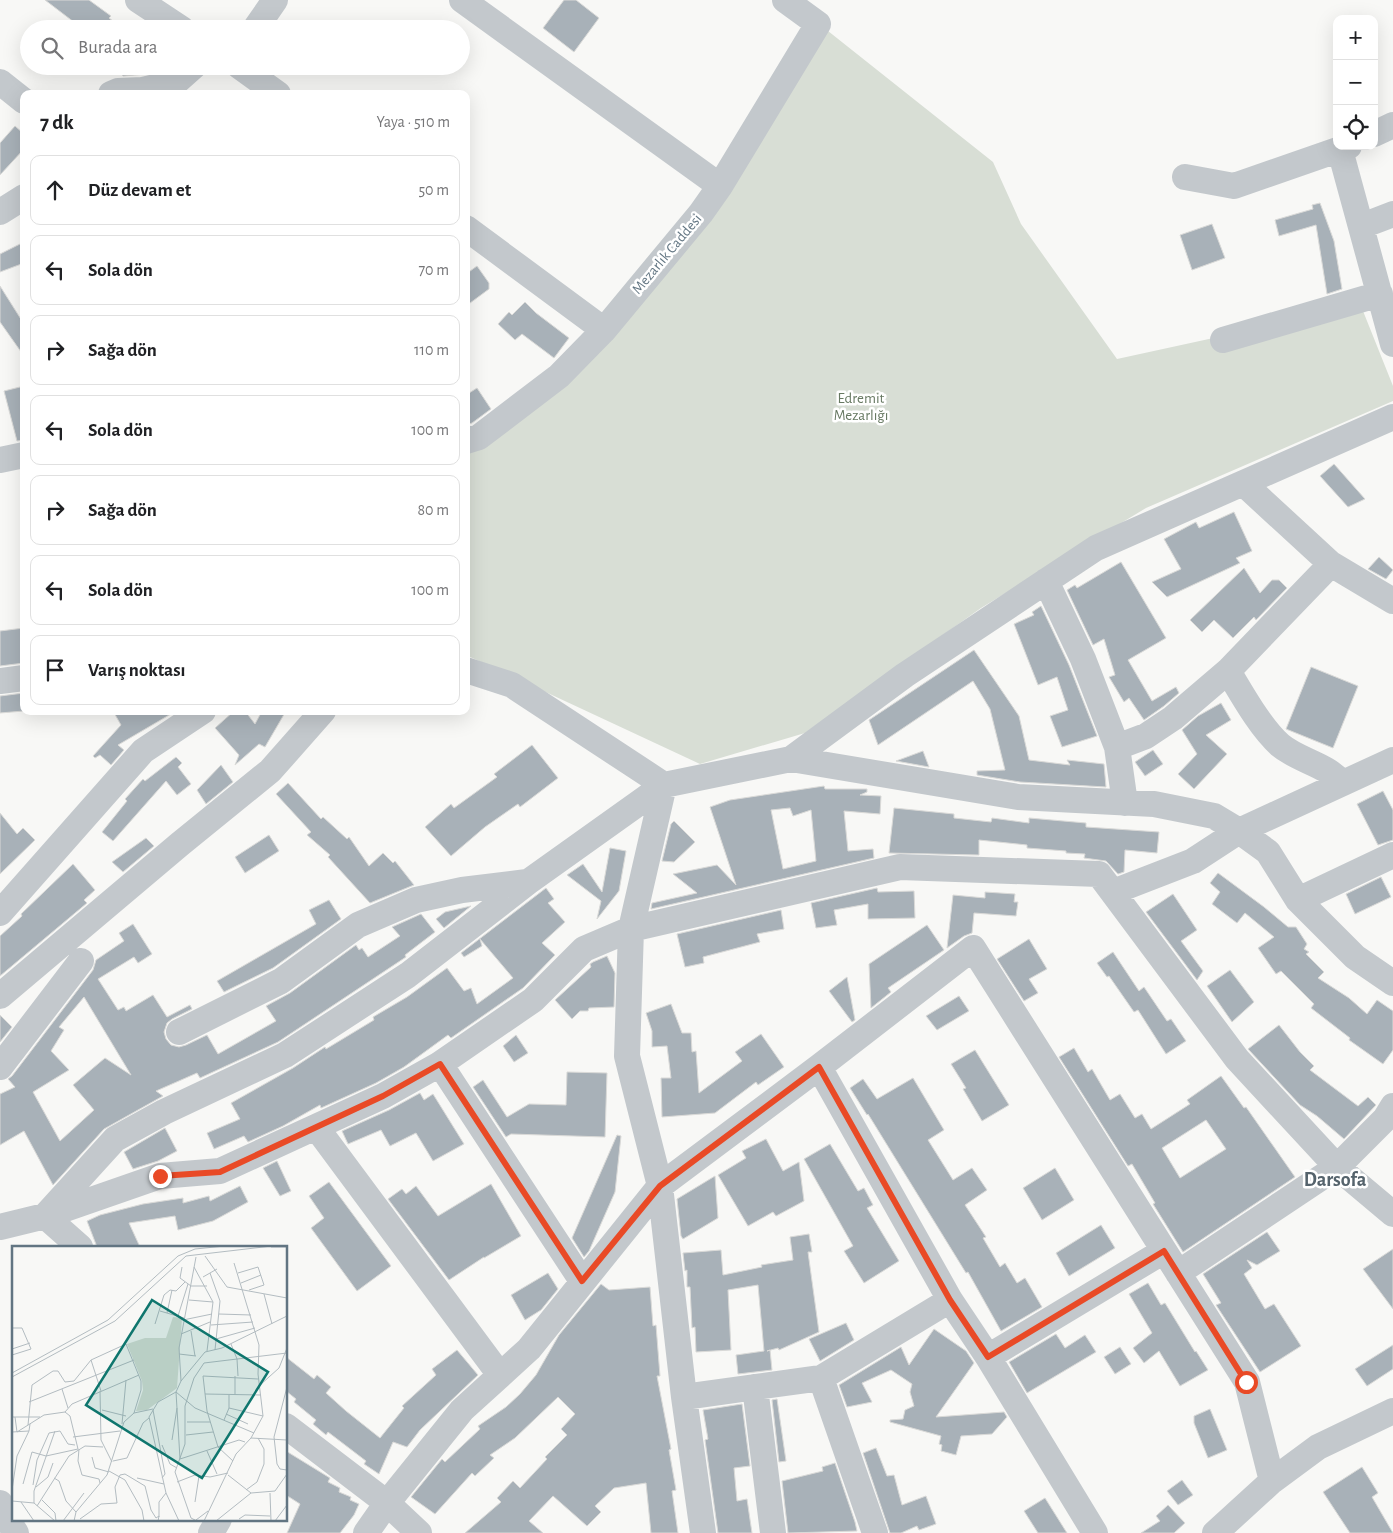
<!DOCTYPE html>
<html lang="tr">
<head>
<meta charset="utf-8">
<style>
  :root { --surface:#fff; --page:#f6f6f6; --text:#202124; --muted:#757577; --line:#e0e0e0 }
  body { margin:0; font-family:"Alegreya Sans",sans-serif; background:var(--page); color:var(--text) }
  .controls { position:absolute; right:15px; top:15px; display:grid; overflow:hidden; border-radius:10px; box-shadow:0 5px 20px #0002 }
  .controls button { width:45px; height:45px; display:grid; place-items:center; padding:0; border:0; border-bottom:1px solid var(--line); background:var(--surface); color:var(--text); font:25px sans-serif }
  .stop { position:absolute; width:15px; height:15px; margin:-11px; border:4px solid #e94a26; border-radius:50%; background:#fff }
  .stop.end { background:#e94a26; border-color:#fff; box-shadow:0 1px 5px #0008 }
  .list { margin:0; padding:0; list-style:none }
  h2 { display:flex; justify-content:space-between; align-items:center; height:65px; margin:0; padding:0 20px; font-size:21px }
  h2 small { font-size:16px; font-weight:400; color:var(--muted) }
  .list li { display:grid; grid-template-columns:32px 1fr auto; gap:15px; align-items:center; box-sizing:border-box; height:70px; margin:0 10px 10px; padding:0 10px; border:1px solid var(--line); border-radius:10px }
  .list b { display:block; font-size:19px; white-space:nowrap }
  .list em { font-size:16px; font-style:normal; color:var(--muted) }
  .icon { flex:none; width:28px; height:28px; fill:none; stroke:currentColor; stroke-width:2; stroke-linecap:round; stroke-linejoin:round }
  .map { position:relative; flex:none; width:1393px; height:1533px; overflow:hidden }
  .search { position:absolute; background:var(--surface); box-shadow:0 5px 20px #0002; left:20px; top:20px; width:450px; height:55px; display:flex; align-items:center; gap:12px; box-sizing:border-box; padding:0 18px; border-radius:28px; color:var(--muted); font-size:19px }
  .panel { position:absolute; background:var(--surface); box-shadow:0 5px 20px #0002; left:20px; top:90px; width:450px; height:625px; border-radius:10px }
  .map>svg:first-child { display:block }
  .green { fill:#d8ded5 }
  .building { fill:#a8b1b8; stroke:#dadad8; fill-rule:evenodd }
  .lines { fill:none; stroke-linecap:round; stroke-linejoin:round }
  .minor { stroke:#c3c8cc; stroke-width:26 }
  .route { stroke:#e94a26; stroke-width:6 }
  .labels { text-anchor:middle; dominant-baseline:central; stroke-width:5; stroke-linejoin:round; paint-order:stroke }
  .street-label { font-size:15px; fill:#627582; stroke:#fff }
  .park-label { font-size:15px; fill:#677962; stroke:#fff }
  .district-label { font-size:20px; font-weight:bold; fill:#55636c; stroke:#fff }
  .inset-road { fill:none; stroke:#b3bcc1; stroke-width:1 }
  .view { fill:#0f766e; fill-opacity:0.15; stroke:#0f766e; stroke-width:2.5 }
  .inset-edge { fill:none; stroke:#627582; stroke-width:2.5 }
</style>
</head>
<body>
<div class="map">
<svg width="1393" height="1533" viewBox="0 0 1393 1533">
  <rect width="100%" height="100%" fill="#f8f8f6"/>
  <path class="green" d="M823,27L993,162L1021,224L1117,359L1361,306L1393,386V401L1146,508L981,608L805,733L700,764L466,655V454L560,387Z"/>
  <path class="building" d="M45,0H89L111,16L109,18L123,29H83Z
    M564,0H576L599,18L574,52L543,28Z
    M116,66H157L146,74L123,76Z
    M15,126L24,134V149L0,175V143Z
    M1320,203L1334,241L1342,289L1327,294L1316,225L1279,236L1275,220L1313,209L1312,205Z
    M1212,224L1225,258L1192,270L1180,235Z
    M24,242V263L0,272V254Z
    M477,266L489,283V289L466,306V274Z
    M0,286L24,324V356L0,322Z
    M525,302L536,313L569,338L554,358L522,334L515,340L498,324L509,312L512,315Z
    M24,386V440L17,441L4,391Z
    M477,388L491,409L472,423L466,425V395Z
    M1334,464L1365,499L1348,507L1320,476Z
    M1234,512L1252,551L1236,558L1240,563L1167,597L1152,582L1181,569L1164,539L1196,522L1199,528Z
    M1379,557L1393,570L1386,579L1368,569Z
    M1121,562L1166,638L1128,660L1152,701L1176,687L1179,693L1164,706L1144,720L1129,698L1124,702L1109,677L1115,675L1104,639L1093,645L1067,590L1075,585L1077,588Z
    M1244,568L1260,593L1272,580H1279L1287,588L1256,620L1254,617L1233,638L1214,620L1202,632L1190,620Z
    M1041,606L1069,665L1097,736L1062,747L1050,716L1068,710L1057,677L1038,685L1014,624L1034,615L1032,612Z
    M24,628V663L0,666V631Z
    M974,650L1019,716L1029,760L1070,765L1067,760L1104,764L1106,787L1020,782L977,775V771L1005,770L990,709L973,681L878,745L869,720Z
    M1311,667L1358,686L1333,748L1286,729Z
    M24,693V711L0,713V696Z
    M1221,703L1231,720L1206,735L1227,754L1194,789L1178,774L1197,754L1182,730L1198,716Z
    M113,711H176L118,745L124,750L111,765L100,755L95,758L93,756L121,725Z
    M234,711H245L255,724L262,711H286L265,747L259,744L235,765L239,755L215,728Z
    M532,745L558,778L520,807L518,804L485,827L451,856L425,827L451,804L454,808L497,777L494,774Z
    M1153,750L1163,764L1145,776L1135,762Z
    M923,751L929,767L896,761Z
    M176,757L182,763L178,767L191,784L177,795L166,781L113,841L102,832L127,801L125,799L143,779L145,781Z
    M221,765L233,782L206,804L197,790Z
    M288,783L321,819L323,817L347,839L349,837L369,866L383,853L393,863L395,861L414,885L370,903L328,857L330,855L307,835L311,832L276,794Z
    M824,786L825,789H867V792L860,795L881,796L880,814L844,811L848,851L873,849L874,858L651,909L652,903L697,893L673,874L717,865L736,885L710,807L730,800ZM790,808L793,816L811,810L816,861L783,869L771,810Z
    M1383,791L1393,810V840L1378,845L1357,804Z
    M894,808L954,814V818L991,822L992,818L1029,823V818L1086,823V827L1159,832L1157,853L1125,850L1124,872L1118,874L1106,861L1084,858L1085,854L1066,853V851L1027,848V845L979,840V855L889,853Z
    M0,813L17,834L23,828L35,840L0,874Z
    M674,821L695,842L674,862L662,861L671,824Z
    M269,835L279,851L245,873L235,857Z
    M146,838L154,846L123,872L112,862Z
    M610,848L626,851L619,891L597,919L601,901L567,875L583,864L602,892Z
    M73,864L95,890L84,900L87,903L0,976V936L22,916L21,914Z
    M1218,873L1264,907L1288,927H1296L1307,944L1304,949L1309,952L1306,954L1324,972L1318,978L1349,998L1367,1014L1377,1000L1393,1011V1050L1383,1064L1349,1040L1350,1038L1311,1008L1314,1004L1281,971L1276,974L1258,948L1274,937L1245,913L1237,923L1212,904L1220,892L1210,883Z
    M1381,877L1391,897L1355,914L1346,894Z
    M546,888L554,899L548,903L565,922L542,943L555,955L523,988L451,1038L448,1035L404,1067L376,1083L321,1108L320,1105L283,1126L248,1142L244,1136L214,1149L207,1133L240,1119L231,1103L293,1068L325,1047L326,1049L374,1020L373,1017L407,997L447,968L464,991L471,988L477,1004L513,978L480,939L482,946L464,957L461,953Z
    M877,888L878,892L914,891L915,918L868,919V904L834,910L837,925L816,928L811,903Z
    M985,892L1015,894L1014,902H1018L1016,916L974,913L972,933L964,936L947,948L953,895L985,898Z
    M1173,894L1197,930L1181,941L1203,971L1197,980L1146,912Z
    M329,900L341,919L273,968L224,992L217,981L316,924L309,910Z
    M471,906L444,928L436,919L445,912Z
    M781,910L784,929L757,934L760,942L703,957L704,963L685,967L677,934Z
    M421,914L435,932L405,955L406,957L278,1042L200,1078L197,1073L156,1091L163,1096L104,1129L53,1185L24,1131L0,1145V1094L15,1087L8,1079L12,1076L93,970L96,960L124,941L119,933L133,924L152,954L138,963L134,957L98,979L118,1010L124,1007L126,1011L153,995L167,1017L190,1005L192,1009L172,1019L167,1023L164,1032L166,1039L171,1045L179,1047L186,1045L207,1035L218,1054L276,1021L266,1006L290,993L356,945L359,950L362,948L368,957L400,936L392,927ZM84,997L131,1075L105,1058L73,1085L94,1110L60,1141L33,1092L69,1070L51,1051L64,1030L59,1027Z
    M927,925L944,950L888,988L891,992L871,1008L869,964Z
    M1029,939L1047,969L1029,979L1038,993L1024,1001L997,959Z
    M1113,952L1139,991L1144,987L1167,1021L1171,1019L1186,1041L1166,1054L1138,1010L1134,1012L1109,976L1107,977L1097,963Z
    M607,956L615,973L614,1007L589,1008L588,1011H580L572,1019L555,1000L591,967L590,964L593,962Z
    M1230,970L1254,1002L1232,1022L1207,986Z
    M847,977L855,1020L852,1022L829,991Z
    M959,996L969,1011L937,1030L926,1016Z
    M671,1004L682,1033H691L692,1052L696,1051L699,1093L742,1061L735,1052L761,1034L784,1067L758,1085L756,1082L715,1113L662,1117L661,1078H671L667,1046L652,1047V1031L646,1013Z
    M0,1015L12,1027L0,1042Z
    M1279,1025L1300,1052L1314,1066L1310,1070L1358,1106L1368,1097L1376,1105L1344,1139L1317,1116L1300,1105L1248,1049Z
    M516,1035L528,1053L514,1062L503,1046Z
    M1074,1048L1088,1072L1092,1069L1110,1100L1120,1094L1135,1118L1142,1114L1151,1129L1190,1104L1187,1100L1221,1076L1244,1108L1246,1107L1295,1177L1183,1252L1153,1204L1155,1203L1132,1164L1128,1166L1059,1057ZM1206,1120L1226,1149L1180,1178L1162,1148Z
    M975,1050L1009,1105L982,1121L963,1089L966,1088L951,1064Z
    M567,1072L607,1073L605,1137L511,1134L506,1137L473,1087L483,1080L507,1117L529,1104L566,1105Z
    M913,1078L944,1130L928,1140L953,1180L972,1168L987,1190L965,1205L986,1237L983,1238L1000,1267L1005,1263L1017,1283L1025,1278L1042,1307L1001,1331L968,1272L966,1273L868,1114L867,1115L850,1088L863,1079L877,1099Z
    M420,1093L424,1100L433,1094L464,1144L433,1161L416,1133L390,1146L381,1130L348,1144L342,1131L389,1110Z
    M165,1128L177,1151L158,1161L133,1169L124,1152Z
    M617,1135L621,1136L615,1192L589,1251L584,1257L572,1238Z
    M766,1139L783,1171L799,1162L804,1201L776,1216L773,1212L748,1226L718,1175L746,1158L742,1151Z
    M830,1144L858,1191L864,1188L873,1205L867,1208L899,1261L864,1283L844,1251L853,1246L804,1159Z
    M277,1161L291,1191L280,1196L263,1168Z
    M1055,1168L1074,1200L1042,1220L1023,1188Z
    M715,1176L718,1218L683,1239L681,1236L677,1199Z
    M329,1182L391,1266L357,1291L311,1228L324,1218L309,1196Z
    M491,1184L521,1236L484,1258V1257L449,1280L388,1199L402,1189L406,1194L416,1186L438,1216Z
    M240,1186L248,1202L213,1221L178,1230L175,1216L129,1223L140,1247H97L87,1221L100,1215L143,1204L183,1198V1203L209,1196L210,1201Z
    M1101,1225L1115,1248L1069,1276L1056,1253Z
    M1267,1232L1280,1251L1257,1265L1247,1260L1252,1268L1244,1274L1265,1309L1274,1304L1301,1346L1260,1372L1216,1305L1221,1303L1203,1274Z
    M809,1234L812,1252H808L819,1332L779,1350L778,1348L767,1351L770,1350L772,1370L738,1374L736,1355L764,1351L758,1285L728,1290L731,1350L696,1352L695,1327L692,1328L690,1287H687V1270L685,1271L683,1253L721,1250L723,1275L762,1267L761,1265L793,1260L790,1237Z
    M1393,1249V1309L1363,1269Z
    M548,1273L558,1289L541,1310L525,1320L511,1295Z
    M1148,1283L1161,1305L1165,1303L1195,1352L1196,1351L1208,1370L1180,1386L1159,1351L1144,1363L1133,1348L1152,1333L1129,1294Z
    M601,1284L609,1290L650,1287L653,1326L656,1325L660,1376H657L671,1449L669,1450L676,1490L672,1491L678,1533H651L646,1483L614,1488L595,1506L601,1512L587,1526L553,1496L529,1521L543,1533H465L501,1502L497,1498L513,1481L520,1488L547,1459L545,1457L567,1435L561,1429L575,1414L558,1397L515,1438L490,1455L494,1458L475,1476L472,1473L435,1514L411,1497L442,1459L445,1462L480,1429L478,1426L506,1407L520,1394L536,1375L559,1335Z
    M846,1323L854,1340L820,1361L809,1339Z
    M934,1329L966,1351L974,1363L936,1417L1004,1412L1007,1417L992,1434L961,1436L956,1455L941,1451L942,1445L939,1444L941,1436L890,1422V1420L903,1419L905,1410L914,1406L910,1392L912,1384L891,1370L862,1383L872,1402L847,1407L839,1385L901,1347L909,1365Z
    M1056,1334L1065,1348L1085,1335L1096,1352L1027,1393L1009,1362Z
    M1393,1345V1369L1367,1386L1355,1369Z
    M1120,1347L1131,1364L1115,1374L1104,1357Z
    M457,1350L478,1375L420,1430L407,1447L393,1442L379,1474L364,1464L366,1461L328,1432L326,1435L313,1424L316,1420L294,1402L296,1399L286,1391V1357L314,1379L317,1375L331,1387L326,1393L346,1411L380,1438L404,1408L402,1406L436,1375L432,1369Z
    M777,1399L786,1461L779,1462L772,1400Z
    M742,1404L750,1466L734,1468L737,1501L747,1499L752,1533H718L705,1440L708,1439L703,1410Z
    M1210,1409L1227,1450L1208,1458L1194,1423V1416Z
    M876,1448L887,1476L894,1475L902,1505L926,1496L936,1524L919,1530L917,1526L901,1533H890L863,1453Z
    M286,1451L330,1478L328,1482L340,1488L339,1492L351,1497L350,1500L359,1504L354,1515L340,1533H287L300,1504L286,1495Z
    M835,1463L855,1522L857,1531L788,1533L782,1481L823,1471L822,1467Z
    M1362,1467L1378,1493L1372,1497L1393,1533H1350L1323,1492Z
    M1182,1480L1193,1495L1178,1505L1167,1491Z
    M1045,1498L1067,1533H1038L1024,1511Z
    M1168,1505L1185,1523L1174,1533H1141L1160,1521L1156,1516Z"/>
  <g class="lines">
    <path class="minor" d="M138,0L182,29
      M462,0L720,186
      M255,29L275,0
      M239,66L278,94
      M0,82L24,101
      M111,94L118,91L143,90L176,82L194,66
      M1374,134L1393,125
      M1340,150L1393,344
      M1185,177L1234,186L1349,146
      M0,212L24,197
      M1362,226L1393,214
      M466,228L604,330
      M1223,340L1380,294
      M466,441L479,437L559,376L604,330L701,213L720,186L818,24L785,0
      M0,460L24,455
      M1244,484L1331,564L1393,601
      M1046,581L1083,659L1117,747L1125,803
      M466,670L512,685L664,785
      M1228,671C1242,694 1260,727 1280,745C1299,761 1326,764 1342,783
      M0,681L24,678
      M1117,747L1146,736L1173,718L1228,671L1331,564
      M791,759L905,675L1096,548L1393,417
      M664,785L631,929L627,1056L660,1186L684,1397L703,1533
      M1113,892L1193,861L1239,831L1393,760
      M1298,900L1393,855
      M0,913L143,751L203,711
      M0,996L180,844L270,771L323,711
      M179,1032L281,981L358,925L416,900L462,890L527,882
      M440,1064L582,1281
      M0,1067L81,961
      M819,1067L950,1300L988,1357L1095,1533
      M316,1127L500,1375
      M0,1227L45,1216L160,1176L220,1171L383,1096L440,1064L533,1000L584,949L631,929L900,867L1099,874L1237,1059L1337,1167L1393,1214
      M80,1247L45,1216L115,1139L164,1112L285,1055L408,975L528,882L664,785L791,759L1018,797L1154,804L1214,816L1239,831L1268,852L1298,900L1355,957L1393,983
      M1178,1273L1337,1167L1385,1119L1393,1106
      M988,1357L1164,1251
      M821,1378L875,1533
      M755,1387L773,1533
      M684,1397L821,1378L950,1300
      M286,1426L387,1503L419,1533
      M0,1503L3,1513L16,1533
      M211,1533L219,1519
      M366,1533L387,1503L462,1410L529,1349L660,1186L819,1067L973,948L1247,1382L1272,1481
      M1215,1533L1272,1481L1318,1447L1393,1411"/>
  </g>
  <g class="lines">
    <path class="route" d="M160,1176L220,1172L383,1096L440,1064L582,1281L660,1186L819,1067L950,1300L988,1357L1164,1251L1246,1382"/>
  </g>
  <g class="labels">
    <g class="street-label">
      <text transform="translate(667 254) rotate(-50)">Mezarlık Caddesi</text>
    </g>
    <g class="park-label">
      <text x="861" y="398">Edremit<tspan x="861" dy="17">Mezarlığı</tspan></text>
    </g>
    <g class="district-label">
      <text x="1335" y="1180">Darsofa</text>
    </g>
  </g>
  <g transform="translate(12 1246)">
    <rect width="275" height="275" fill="#f8f8f6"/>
    <path d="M161,71L170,72L165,142L135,164L124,165L131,144L130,135L115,98L133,92H154Z" fill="#d8ded5"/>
    <path class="inset-road" d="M259,1H275M193,10L215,41L275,52M170,21L168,32L179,40H195M182,21L201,56L195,105M198,27L208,55L203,104M226,27L246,21L252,39L237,44M191,31L205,23M229,37L249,29M252,48L260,78M177,54L201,56M148,65L172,72M155,67L160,44M207,68L239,69M166,70L176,38M171,74L200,68M143,78L152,49L158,44L164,45L173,36M199,79L241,76M0,82H10L19,103L0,109M179,85L183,110M169,88L198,76M204,93L243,82M219,98L225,113L226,130M0,103L18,97M167,108L184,110M0,127L96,74L166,10L183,3L213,0M0,131L103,75L174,10L260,0M169,135L167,102L184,11M247,140L267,122L275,102M275,141L262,191L265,218L268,223L275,224M50,143L56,162M88,145L89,194L100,216M89,145L79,114L114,98L129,135V144L122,167M164,146L146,156L137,171L154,247L167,275M164,146L183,162L242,187M193,148L249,149M223,149V130M17,156L122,114M217,162L251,170M90,164L114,170M141,164L153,228L150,232M53,166L60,158L127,129M214,168L236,178M0,171H28M3,171L5,186M212,174L217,162V149M175,176H198M110,178L114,134M16,179L20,139L41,125H46L53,136L62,135L79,114M0,186L17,185L18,178M5,186L32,169L53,166L58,170L66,203L34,210L20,206L11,238M174,189L201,186M61,191L108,185M239,192L275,194M160,194L165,162M233,196L227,194L168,213L164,146L169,135L193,106L210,102L275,70M150,199L158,218L165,222M67,203L66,215L70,229L87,233L88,237M195,205L205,228M80,211L83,222L97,226M101,215L115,212L131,177L137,172M221,215L206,201L195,165L191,130L246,133M97,225L113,234L130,264L132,275M216,229L239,247M42,232L47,235L54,255L64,266M125,232L152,238M165,236L183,229L198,231L216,227M21,239L25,214L37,187L48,185L56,198L63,199M24,241L36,231L41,217M0,244L5,210L17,185M234,244L245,236L252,218V203L246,192M258,247L259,275M30,254L43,267L44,275M0,255L22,257L43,275M9,256L22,275M183,256L187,230M22,257V245L43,185M25,260L57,210L73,200L91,201M147,271V256L154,247M68,273L89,258L105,257L103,241L108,229L113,228L133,240L139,264L144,272L147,270L146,275M227,273L233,269L258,270M184,274L196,265M51,275L72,247M62,275L64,266L95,229L112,176L122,167L141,163M185,275L179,272L163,226L173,198V160L182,132L192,117L275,107M192,275L224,208L239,192L251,170L246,128L247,99L222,17M204,275L239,247L263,245L275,228M263,275L275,259"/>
    <path class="view" d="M140,54L256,126L190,232L74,159Z"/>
    <rect width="275" height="275" class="inset-edge"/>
  </g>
</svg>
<div class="controls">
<button>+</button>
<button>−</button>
<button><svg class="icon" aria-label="locate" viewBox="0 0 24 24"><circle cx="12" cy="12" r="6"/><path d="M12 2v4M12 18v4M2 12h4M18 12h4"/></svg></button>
</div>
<div class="stop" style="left:1246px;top:1382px"></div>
<div class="stop end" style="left:160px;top:1176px"></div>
<div class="search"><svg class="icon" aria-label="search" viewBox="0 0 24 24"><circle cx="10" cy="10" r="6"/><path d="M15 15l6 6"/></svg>Burada ara</div>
<section class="panel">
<h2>7 dk<small>Yaya · 510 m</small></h2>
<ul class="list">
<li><svg class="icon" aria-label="ahead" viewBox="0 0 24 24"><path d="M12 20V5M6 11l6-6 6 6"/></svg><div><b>Düz devam et</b></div><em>50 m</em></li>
<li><svg class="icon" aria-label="left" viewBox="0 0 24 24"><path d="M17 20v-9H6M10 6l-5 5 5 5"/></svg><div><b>Sola dön</b></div><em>70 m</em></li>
<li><svg class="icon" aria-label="right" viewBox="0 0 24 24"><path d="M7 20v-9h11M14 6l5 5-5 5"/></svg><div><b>Sağa dön</b></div><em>110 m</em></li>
<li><svg class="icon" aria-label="left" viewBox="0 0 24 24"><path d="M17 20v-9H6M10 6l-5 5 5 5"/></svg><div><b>Sola dön</b></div><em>100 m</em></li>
<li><svg class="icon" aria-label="right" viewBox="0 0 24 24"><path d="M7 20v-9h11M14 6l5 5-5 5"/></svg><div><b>Sağa dön</b></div><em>80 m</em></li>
<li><svg class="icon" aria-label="left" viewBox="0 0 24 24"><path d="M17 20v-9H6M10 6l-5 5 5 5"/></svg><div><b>Sola dön</b></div><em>100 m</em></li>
<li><svg class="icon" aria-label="arrive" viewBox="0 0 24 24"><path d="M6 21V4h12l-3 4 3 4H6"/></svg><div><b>Varış noktası</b></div></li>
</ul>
</section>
</div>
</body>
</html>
